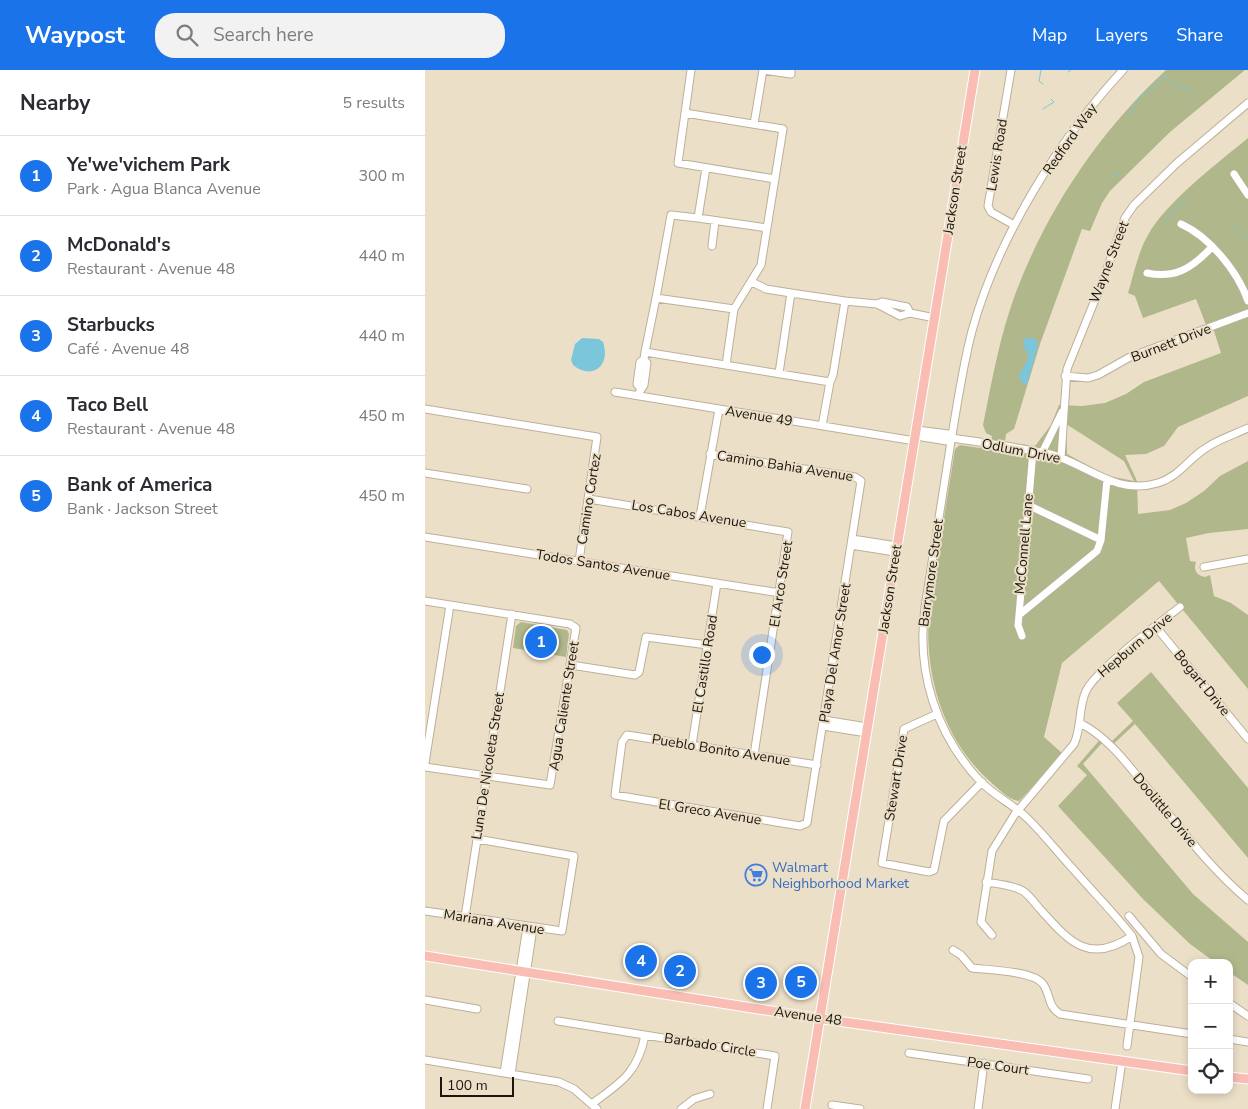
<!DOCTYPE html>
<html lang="en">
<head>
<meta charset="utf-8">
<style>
  :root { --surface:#fff; --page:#f2f2f3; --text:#2b2b33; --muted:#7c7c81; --line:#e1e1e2; --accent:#1a73e8 }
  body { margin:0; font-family:"Nunito Sans",sans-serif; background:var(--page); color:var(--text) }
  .controls { position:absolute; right:15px; bottom:15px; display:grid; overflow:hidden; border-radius:10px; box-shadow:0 2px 8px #0003 }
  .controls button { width:45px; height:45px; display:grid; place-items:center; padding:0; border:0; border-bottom:1px solid var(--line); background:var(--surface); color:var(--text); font:25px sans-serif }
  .scale { position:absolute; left:15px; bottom:12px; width:74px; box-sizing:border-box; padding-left:5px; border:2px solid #1b160e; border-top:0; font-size:14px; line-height:18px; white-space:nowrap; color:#1b160e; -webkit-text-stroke:4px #ecdfc8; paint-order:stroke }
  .you { position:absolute; left:336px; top:584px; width:18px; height:18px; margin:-12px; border:4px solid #fff; border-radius:50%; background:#1a73e8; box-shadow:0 0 0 8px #1a73e833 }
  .badge { display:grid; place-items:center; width:32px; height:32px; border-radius:50%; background:var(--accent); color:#fff; font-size:16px; font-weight:700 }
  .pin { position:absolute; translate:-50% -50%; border:2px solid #fff; box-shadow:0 1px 5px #0006 }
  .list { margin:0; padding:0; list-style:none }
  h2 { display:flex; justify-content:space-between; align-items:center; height:65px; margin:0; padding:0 20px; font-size:21px }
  h2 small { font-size:16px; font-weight:400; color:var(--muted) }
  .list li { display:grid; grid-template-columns:32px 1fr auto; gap:15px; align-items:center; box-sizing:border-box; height:80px; padding:0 20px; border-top:1px solid var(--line) }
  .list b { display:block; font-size:19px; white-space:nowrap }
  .list p { margin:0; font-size:16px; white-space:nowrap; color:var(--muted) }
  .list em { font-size:16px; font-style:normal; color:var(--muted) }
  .icon { flex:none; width:28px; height:28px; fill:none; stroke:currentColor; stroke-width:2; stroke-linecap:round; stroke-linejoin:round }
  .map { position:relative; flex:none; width:823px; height:1039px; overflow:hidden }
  header { display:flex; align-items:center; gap:30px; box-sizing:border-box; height:70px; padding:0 25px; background:var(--accent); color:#fff }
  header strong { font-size:24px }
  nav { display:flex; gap:28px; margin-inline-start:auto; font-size:18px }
  .search { width:350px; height:45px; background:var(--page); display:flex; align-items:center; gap:12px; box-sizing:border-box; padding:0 18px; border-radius:20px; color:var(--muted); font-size:19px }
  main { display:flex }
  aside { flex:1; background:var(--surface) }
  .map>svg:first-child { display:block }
  .green { fill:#b0b78b; fill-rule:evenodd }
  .water { fill:#7bc6da }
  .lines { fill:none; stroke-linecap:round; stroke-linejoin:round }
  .stream { stroke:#7bc6da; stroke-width:1 }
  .minor-casing { stroke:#bcb099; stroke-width:9 }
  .major-casing { stroke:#fff; stroke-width:11 }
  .minor { stroke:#fff; stroke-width:7 }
  .major { stroke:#f9bdb3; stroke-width:9 }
  .labels { text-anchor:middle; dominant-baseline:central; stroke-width:4; stroke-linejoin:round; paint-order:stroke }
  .street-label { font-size:14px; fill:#1b160e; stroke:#ecdfc8 }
  .shop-label { font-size:14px; fill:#366cbe; stroke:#ecdfc8; text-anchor:start }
</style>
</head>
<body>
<header>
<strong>Waypost</strong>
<div class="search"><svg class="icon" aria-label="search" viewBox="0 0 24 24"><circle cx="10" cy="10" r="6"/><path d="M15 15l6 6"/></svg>Search here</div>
<nav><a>Map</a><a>Layers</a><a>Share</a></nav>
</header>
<main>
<aside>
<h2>Nearby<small>5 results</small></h2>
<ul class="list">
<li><span class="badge">1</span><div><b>Ye'we'vichem Park</b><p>Park · Agua Blanca Avenue</p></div><em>300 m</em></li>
<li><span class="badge">2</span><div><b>McDonald's</b><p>Restaurant · Avenue 48</p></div><em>440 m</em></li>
<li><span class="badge">3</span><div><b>Starbucks</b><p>Café · Avenue 48</p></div><em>440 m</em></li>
<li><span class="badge">4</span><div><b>Taco Bell</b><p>Restaurant · Avenue 48</p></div><em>450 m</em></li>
<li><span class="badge">5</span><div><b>Bank of America</b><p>Bank · Jackson Street</p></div><em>450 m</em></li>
</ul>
</aside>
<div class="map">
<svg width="823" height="1039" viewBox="0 0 823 1039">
  <rect width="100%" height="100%" fill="#ecdfc8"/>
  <path class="green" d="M741,0H820L745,62L685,121L677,133L665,161L657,159L615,274L589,359L581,364L580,372L610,376L626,355L634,335L657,336L680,333L701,324L719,312L796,283L789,261L781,255L771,229L718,248L710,226L703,223C709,204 713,182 723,165C740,133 794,92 823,68V326L753,357L739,376L721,384L700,385L712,411L713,444L745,440L761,433L779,421L795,406L823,391V459L784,463L761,468L765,491L771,492C768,500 772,506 780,507L785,505L789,526L806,533L823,545V619L734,511L637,593L619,667L638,684L594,731C584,730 576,721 569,715C518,672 499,605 504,542L530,379L535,375L555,378L566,370L567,366L561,363L558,355C567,310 575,265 591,222C623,138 675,61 741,0ZM641,354L699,391L709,411L683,406L642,384Z
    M96,552L142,560L144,564L141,587L88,578L91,556Z
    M726,602L823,718V788L710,654L683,679L677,673L658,694L768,824L823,872V915L804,902V893H791L765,874L718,829L633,736L662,705L652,696L679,665L687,671L708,651L692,633Z"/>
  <path class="water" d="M157,268L174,269L178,272C186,295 168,311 148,295L146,290L150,274Z
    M600,268H610L613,275L602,314H599L593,307L604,287L598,274Z"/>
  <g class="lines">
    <path class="stream" d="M616,0L614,11L618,14
      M643,2L646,0
      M746,12L767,22
      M618,39L629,32L626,29
      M704,46L715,26L728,19L739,5L744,10
      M688,106L693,105
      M741,152C746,140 755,136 762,127
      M809,157L823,169"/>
    <g class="minor-casing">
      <path id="minor" d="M338,0L366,4V0
        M586,0L563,136L566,142L589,155
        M698,0C634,69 572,169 547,261C538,295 533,330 527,365C518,422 509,480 500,537C491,601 511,665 556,712C570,726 587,734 601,747C618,763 633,783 649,800C668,822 689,843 707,866L714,887L702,976
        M260,43L266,0
        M329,54L338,0
        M281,98L273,148L342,158
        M809,104L823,125
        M756,154C785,167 813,202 823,231
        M287,176L290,151
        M722,203C750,209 767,198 786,178
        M327,212L341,219L366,223
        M231,228L246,145L273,148
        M420,231L452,234L457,232L482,237L485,243
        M452,234L475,246L485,243L510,248
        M309,239L336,195L358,59L260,43L253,93L350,109
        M220,282L231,228L309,239L301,295
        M354,303L366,223L420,231L408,305L405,312
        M640,306L663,308L673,305L705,287L823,243
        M215,318L212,314L215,292L219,289L220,282L405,312L397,356
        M190,322L490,371
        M214,323L219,315L222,293L219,289
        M0,339L172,367L154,491
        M492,360L523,364L527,368
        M491,366L522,371L527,368C559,373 593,377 625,384C662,394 690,426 733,413C753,407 762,391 778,380C791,370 808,365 823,358
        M617,383L637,342
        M285,384L430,407L436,411L382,753L375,756L190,725L197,672L202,665L392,695
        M636,388L642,299L678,210L700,148L709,135L752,93L823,33
        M0,403L102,419
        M164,429L363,462L329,685
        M603,435L676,470
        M275,446L294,339
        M0,467L355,523
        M427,469L472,476
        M426,475L470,482
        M779,497L823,489
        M0,531L145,554L151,558L125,715L0,697
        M594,545L672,481L676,470L682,410
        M731,557L823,669
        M597,566L593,555L594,545L608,381
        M146,595L210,605L214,602L221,567L283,575
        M512,644L479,659L457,793L504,802L509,800L519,751L557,712
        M399,650L442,657
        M655,653C682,667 700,691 718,713C752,753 783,797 823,830
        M398,656L442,663
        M267,675L292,513
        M0,693L25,535
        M561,812C573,814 588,815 598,821C604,825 609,832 614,838C643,870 663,896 707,866
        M0,841L137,861L149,786L52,769
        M704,846L736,884L767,907
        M40,847L87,544
        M567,865L556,852L567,781L590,744L649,674C657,657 653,638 661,621C671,600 733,554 755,537
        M528,880L536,885L547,898C563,900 609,901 618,914C626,925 622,936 635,944L767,964
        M0,930L52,939
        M804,933L823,946
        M133,951L350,986L342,1039
        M804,969L823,972
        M484,983L663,1009
        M0,990L134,1012L149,1019L172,1039
        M79,1003L102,857
        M86,1004L108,858
        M168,1033C197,1012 213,1002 220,965
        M407,1035L435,1039
        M256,1039L269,1029L285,1024
        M553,1039L559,993
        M690,1039L697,991"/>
    </g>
    <g class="major-casing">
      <path id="major" d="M0,886L384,947L767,1001
        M804,1007L823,1009
        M380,1039L550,0"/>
    </g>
    <use href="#minor" class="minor"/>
    <use href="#major" class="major"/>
  </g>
  <defs>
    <g id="supermarket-ring" transform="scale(1.125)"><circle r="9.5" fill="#ecdfc8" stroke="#3f7fe0" stroke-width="1.5"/><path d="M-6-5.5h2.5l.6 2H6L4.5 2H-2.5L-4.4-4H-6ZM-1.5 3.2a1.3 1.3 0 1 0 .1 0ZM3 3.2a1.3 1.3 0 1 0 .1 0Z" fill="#3f7fe0"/></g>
  </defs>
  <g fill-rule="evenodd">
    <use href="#supermarket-ring" x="331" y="805"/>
  </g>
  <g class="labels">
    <g class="street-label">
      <text transform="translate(645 69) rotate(-55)">Redford Way</text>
      <text transform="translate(572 85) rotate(-81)">Lewis Road</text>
      <text transform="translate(530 120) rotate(-81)">Jackson Street</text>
      <text transform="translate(684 192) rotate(-69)">Wayne Street</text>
      <text transform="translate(746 273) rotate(-21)">Burnett Drive</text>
      <text transform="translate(334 346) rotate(9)">Avenue 49</text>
      <text transform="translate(596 381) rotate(11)">Odlum Drive</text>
      <text transform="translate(360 396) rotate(9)">Camino Bahia Avenue</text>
      <text transform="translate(164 429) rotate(-81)">Camino Cortez</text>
      <text transform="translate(264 444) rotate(9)">Los Cabos Avenue</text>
      <text transform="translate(599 474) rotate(-85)">McConnell Lane</text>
      <text transform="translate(178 495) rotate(9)">Todos Santos Avenue</text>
      <text transform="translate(506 503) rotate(-82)">Barrymore Street</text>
      <text transform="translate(356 514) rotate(-81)">El Arco Street</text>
      <text transform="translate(465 519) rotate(-81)">Jackson Street</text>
      <text transform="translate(710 575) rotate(-40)">Hepburn Drive</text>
      <text transform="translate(410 583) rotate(-81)">Playa Del Amor Street</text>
      <text transform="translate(280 594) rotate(-81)">El Castillo Road</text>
      <text transform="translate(777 613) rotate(51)">Bogart Drive</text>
      <text transform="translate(139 636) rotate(-81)">Agua Caliente Street</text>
      <text transform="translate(296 680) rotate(9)">Pueblo Bonito Avenue</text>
      <text transform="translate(63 696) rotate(-81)">Luna De Nicoleta Street</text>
      <text transform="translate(471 708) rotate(-81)">Stewart Drive</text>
      <text transform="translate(740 740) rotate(50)">Doolittle Drive</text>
      <text transform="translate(285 742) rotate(9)">El Greco Avenue</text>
      <text transform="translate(69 852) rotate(9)">Mariana Avenue</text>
      <text transform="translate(383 946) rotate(8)">Avenue 48</text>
      <text transform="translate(285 975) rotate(9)">Barbado Circle</text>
      <text transform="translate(573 996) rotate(8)">Poe Court</text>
    </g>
    <g class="shop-label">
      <text x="347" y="797">Walmart<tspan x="347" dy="16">Neighborhood Market</tspan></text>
    </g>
  </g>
</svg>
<div class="controls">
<button>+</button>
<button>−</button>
<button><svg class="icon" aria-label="locate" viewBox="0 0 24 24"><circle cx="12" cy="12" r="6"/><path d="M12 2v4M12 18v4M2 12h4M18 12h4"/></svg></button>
</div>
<div class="scale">100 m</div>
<div class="you"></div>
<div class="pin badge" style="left:116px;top:572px">1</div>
<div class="pin badge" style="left:255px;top:901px">2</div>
<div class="pin badge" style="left:336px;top:913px">3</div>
<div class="pin badge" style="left:216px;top:891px">4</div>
<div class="pin badge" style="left:376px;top:912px">5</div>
</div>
</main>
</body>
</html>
